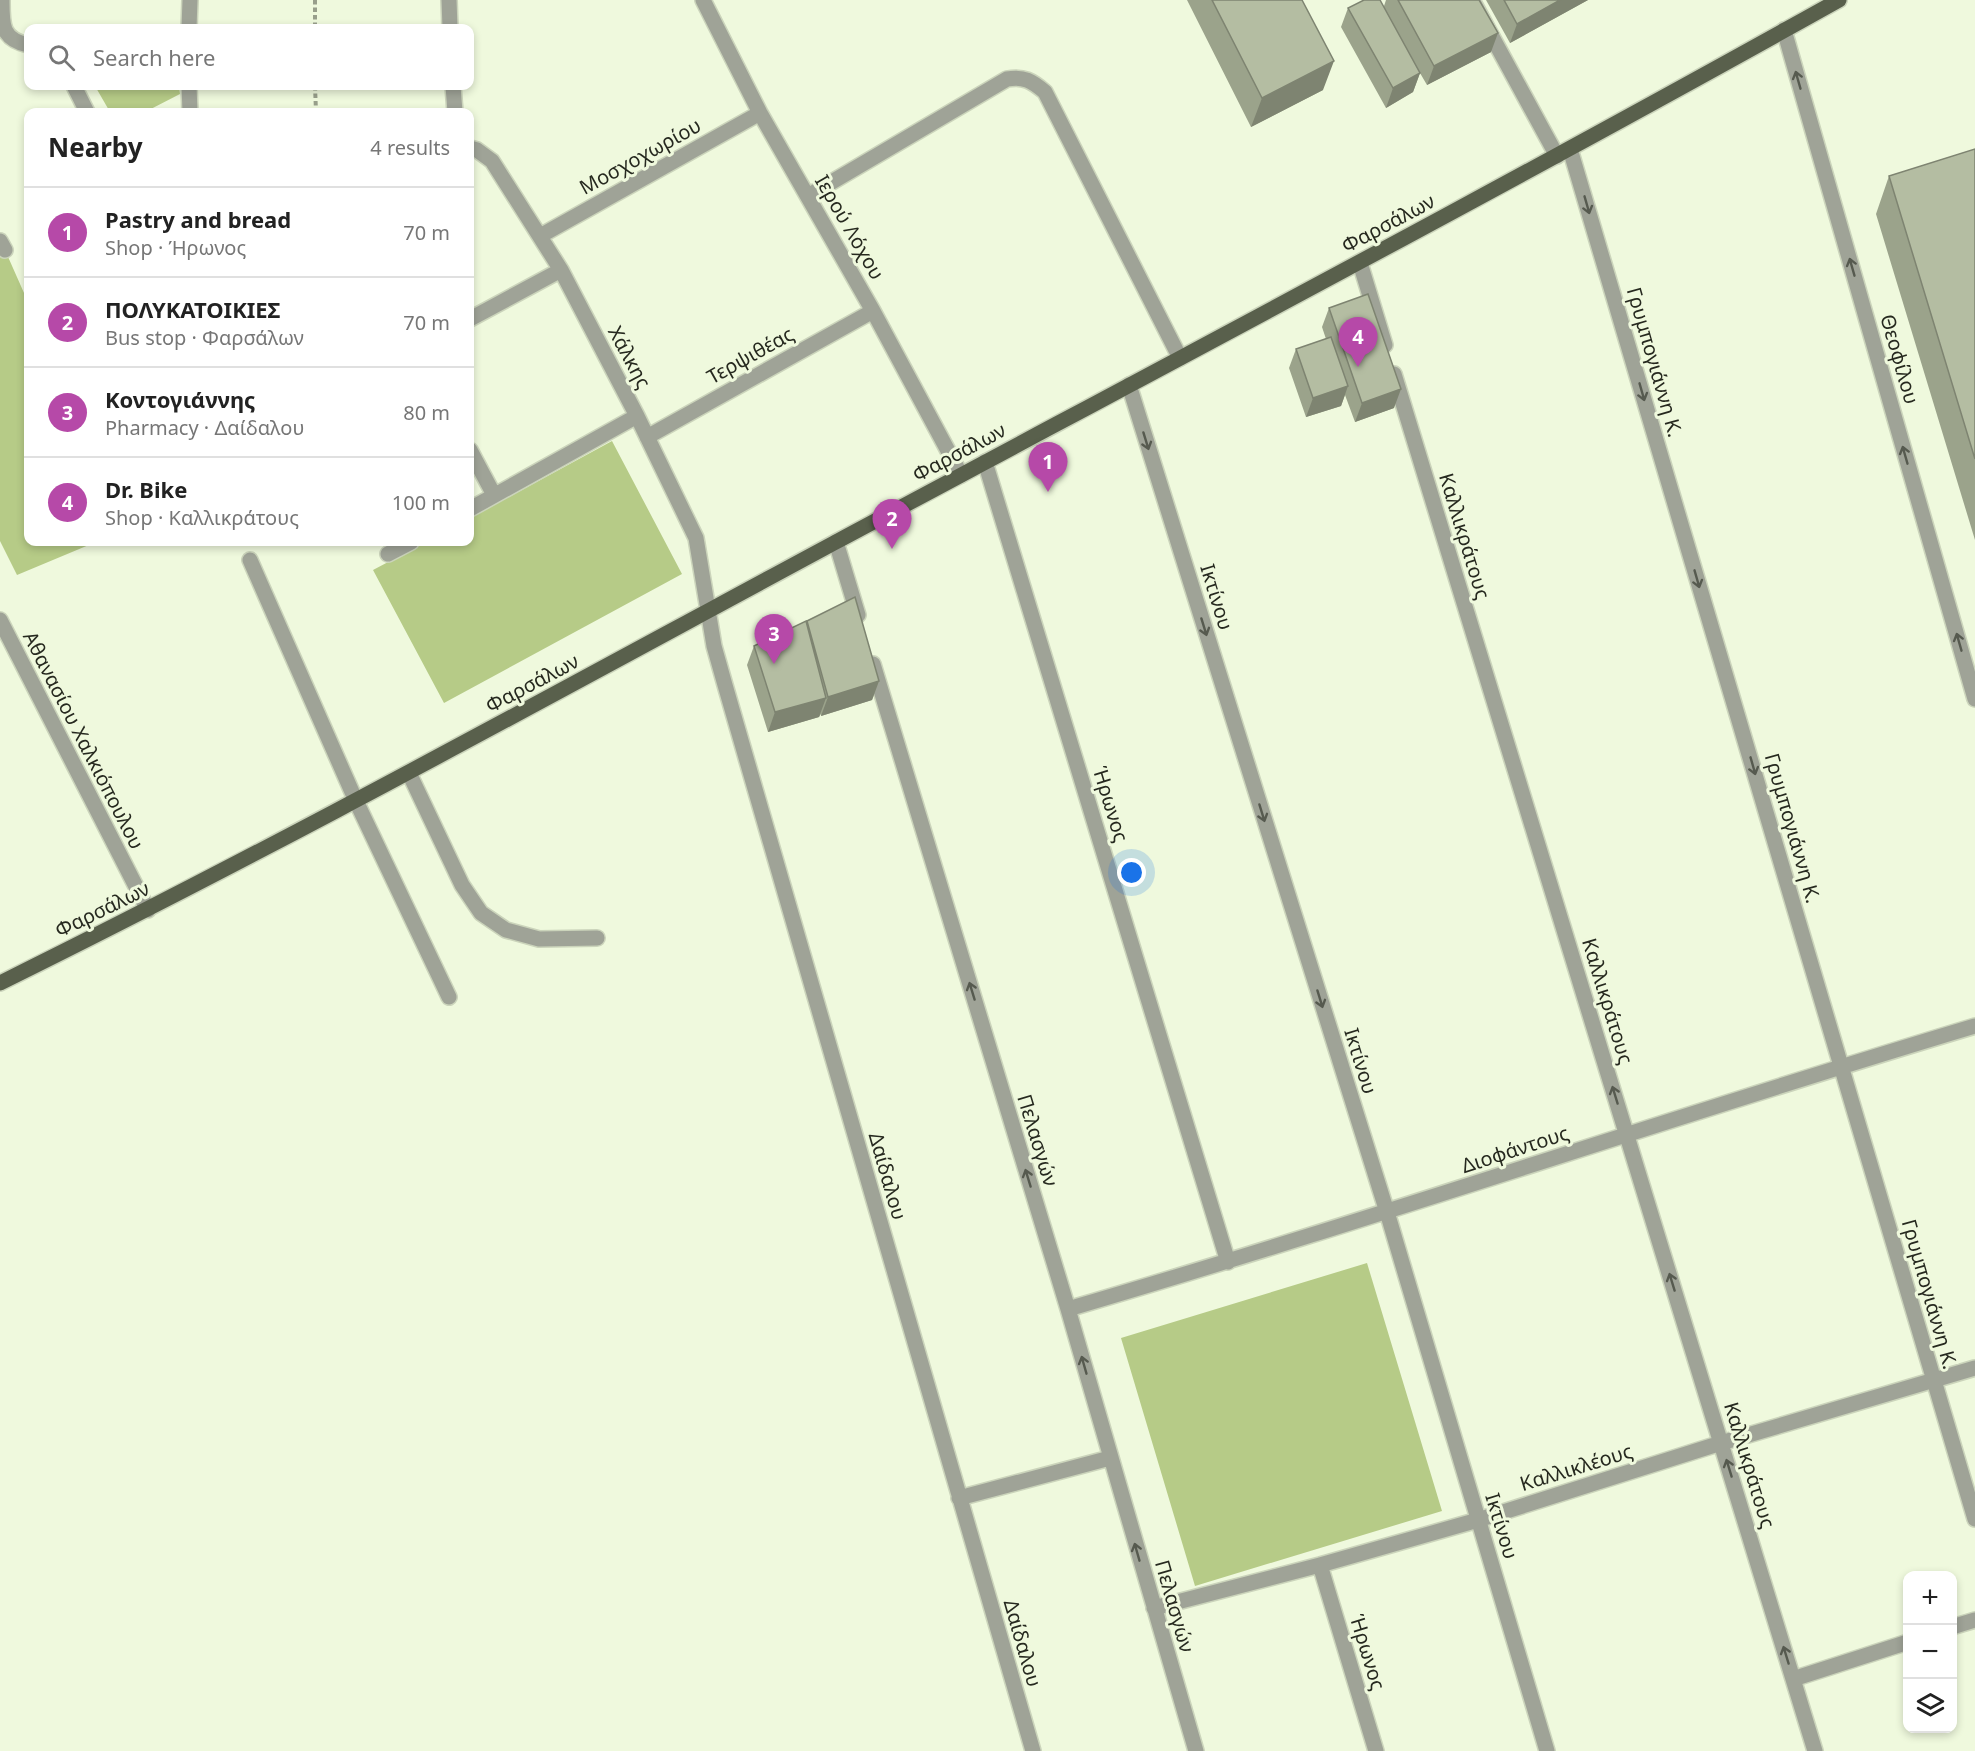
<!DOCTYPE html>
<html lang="en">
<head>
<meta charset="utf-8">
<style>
  :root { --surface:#fff; --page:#f6f6f6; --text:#222; --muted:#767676; --line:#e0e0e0; --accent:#b649a8 }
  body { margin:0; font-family:"Noto Sans",sans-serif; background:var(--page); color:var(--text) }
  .controls { position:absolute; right:18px; bottom:18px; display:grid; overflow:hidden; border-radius:12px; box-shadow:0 3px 9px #0003 }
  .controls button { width:54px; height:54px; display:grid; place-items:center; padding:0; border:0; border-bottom:2px solid var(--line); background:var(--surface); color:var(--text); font:30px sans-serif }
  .you { position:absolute; left:1132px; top:873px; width:21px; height:21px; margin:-15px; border:4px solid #fff; border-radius:50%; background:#1a73e8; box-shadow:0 0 0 9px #1a73e833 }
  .badge { display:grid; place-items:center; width:39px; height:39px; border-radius:50%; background:var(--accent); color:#fff; font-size:20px; font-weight:700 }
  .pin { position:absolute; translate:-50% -50px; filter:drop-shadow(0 2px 3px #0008) }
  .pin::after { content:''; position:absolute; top:32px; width:21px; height:18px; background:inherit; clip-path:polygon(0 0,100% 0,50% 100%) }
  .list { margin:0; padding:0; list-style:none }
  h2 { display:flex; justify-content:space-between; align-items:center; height:78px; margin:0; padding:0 24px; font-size:26px }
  h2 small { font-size:20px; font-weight:400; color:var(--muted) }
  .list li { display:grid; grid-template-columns:39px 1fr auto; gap:18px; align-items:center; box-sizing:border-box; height:90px; padding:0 24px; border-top:2px solid var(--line) }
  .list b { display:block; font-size:22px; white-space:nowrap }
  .list p { margin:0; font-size:20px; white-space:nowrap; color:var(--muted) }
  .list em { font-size:20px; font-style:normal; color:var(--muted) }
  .icon { flex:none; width:33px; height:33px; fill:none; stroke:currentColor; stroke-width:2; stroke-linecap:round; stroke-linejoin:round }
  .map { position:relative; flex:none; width:1975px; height:1751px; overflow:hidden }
  .search { position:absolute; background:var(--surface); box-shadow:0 3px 9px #0003; left:24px; top:24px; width:450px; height:66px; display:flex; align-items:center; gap:15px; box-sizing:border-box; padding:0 21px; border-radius:12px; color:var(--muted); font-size:22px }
  .panel { position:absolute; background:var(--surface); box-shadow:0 3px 9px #0003; left:24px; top:108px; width:450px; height:438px; border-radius:12px }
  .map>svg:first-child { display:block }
  .green { fill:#b6cb87 }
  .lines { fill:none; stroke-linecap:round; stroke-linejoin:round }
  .lane-casing { stroke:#cbd4bb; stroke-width:18 }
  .street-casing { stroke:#cbd4bb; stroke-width:18 }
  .primary-casing { stroke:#cbd4bb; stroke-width:18 }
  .path { stroke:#989f8b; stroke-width:4; stroke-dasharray:4.5 3; stroke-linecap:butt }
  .lane { stroke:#9fa397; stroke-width:15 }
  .street { stroke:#9fa397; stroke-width:15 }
  .primary { stroke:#59604c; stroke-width:15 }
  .wall { fill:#9ba38b }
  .shaded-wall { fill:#7e8471 }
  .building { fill:#b4bda2; stroke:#7e8471; stroke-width:1.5 }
  .oneway { stroke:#565a4f }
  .labels { text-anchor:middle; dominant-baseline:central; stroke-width:6; stroke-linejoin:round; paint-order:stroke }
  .street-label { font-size:20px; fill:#26291f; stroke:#eff9dd }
</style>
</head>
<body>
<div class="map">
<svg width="1975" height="1751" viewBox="0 0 1975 1751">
  <rect width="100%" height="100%" fill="#eff9dd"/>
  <path class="green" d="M95,86H179L180,94L145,112H110Z
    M5,250L28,302V542H96L17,575L0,541V253Z
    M612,441L682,574L444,703L373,570L426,542H470V518Z
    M1367,1263L1442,1511L1195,1586L1121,1338Z"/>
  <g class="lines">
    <g class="lane-casing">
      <path id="lane" d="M808,196L1007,79C1024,76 1032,81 1045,92L1180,358
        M250,560L356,801L449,997
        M409,773L462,885L481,913L506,930L539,939L597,938"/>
    </g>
    <g class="street-casing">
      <path id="street" d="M2,0C2,24 1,39 28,45
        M449,0L450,28
        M703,0L760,113L873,311L961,475
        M1472,0L1557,156
        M189,28L190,0
        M1784,30L1975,699
        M74,86L87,112
        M189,86L190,112
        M453,86L455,112
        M470,148L477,150L492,161L561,270L637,416L696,538L714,646L725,685L1033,1751
        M1570,149L1975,1519
        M540,236L760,113
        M0,241L5,250
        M1360,263L1385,345
        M470,319L561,270
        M1394,374L1815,1751
        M1129,385L1387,1212L1547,1751
        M647,437L873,311
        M470,450L494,495
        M985,462L1228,1262
        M470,509L637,416
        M836,542L858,615
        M388,554L411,542
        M0,620L148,910
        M873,664L1068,1309L1196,1751
        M1068,1309C1372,1220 1671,1117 1975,1026
        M959,1498L1110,1458
        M1320,1565L1376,1751
        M1154,1608L1320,1565L1478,1520L1721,1443L1975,1368
        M1952,1627L1975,1620
        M1793,1679L1908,1642"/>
    </g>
    <g class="primary-casing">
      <path id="primary" d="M0,983C282,844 557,692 834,543C1170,363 1506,186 1839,0"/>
    </g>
    <path class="path" d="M315,0V28
      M315,86L316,112"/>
    <use href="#lane" class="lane"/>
    <use href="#street" class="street"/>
    <use href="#primary" class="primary"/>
  </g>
  <path class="wall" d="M1187,0H1302L1323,90L1251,127Z
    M1386,0H1479L1491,52L1427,85L1420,73L1413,92L1386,108L1341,27L1348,8L1384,6Z
    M1486,0H1588L1510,43Z
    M1975,149V540L1876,214L1889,176Z
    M1329,308L1394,408L1355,422L1345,395L1341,406L1306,417L1289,368L1296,349L1326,339L1322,327Z
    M807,621L879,681L872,700L821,716V714L819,717L768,732L747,665L754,646L807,623Z"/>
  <path class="shaded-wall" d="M1560,0H1588L1510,43L1517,24Z
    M1498,33L1491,52L1427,85L1434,66Z
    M1334,61L1323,90L1251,127L1262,98Z
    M1420,73L1413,92L1386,108L1393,88Z
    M1348,386L1341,406L1306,417L1313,398Z
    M1401,389L1394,408L1355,422L1362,403Z
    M879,681L872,700L821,716L828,697Z
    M826,698L819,717L768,732L775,712Z"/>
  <path class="building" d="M1212,0H1302L1334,61L1262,98Z
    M1364,0H1380L1420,73L1393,88L1348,8Z
    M1398,0H1479L1498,33L1434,66Z
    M1504,0H1560L1517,24Z
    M1975,149V459L1889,176Z
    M1368,294L1401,389L1362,403L1329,308Z
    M1331,337L1348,386L1313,398L1296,349Z
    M855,597L879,681L828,697L807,621Z
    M806,621L826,698L775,712L754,646Z"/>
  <defs><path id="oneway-shaft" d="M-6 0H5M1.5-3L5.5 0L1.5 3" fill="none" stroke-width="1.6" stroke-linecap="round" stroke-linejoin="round" transform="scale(1.5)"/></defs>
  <g class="oneway">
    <use href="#oneway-shaft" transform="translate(1798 80) rotate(-106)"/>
    <use href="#oneway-shaft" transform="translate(1587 205) rotate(74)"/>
    <use href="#oneway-shaft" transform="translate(1852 267) rotate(-106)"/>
    <use href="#oneway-shaft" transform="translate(1642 392) rotate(74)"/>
    <use href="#oneway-shaft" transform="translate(1146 441) rotate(73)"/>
    <use href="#oneway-shaft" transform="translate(1905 455) rotate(-106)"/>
    <use href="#oneway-shaft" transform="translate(1697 579) rotate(74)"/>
    <use href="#oneway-shaft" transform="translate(1204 627) rotate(73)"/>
    <use href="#oneway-shaft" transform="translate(1959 642) rotate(-106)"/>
    <use href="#oneway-shaft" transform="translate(1753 766) rotate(74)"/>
    <use href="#oneway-shaft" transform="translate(1262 813) rotate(73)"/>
    <use href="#oneway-shaft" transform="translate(972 991) rotate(-107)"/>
    <use href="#oneway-shaft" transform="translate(1320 999) rotate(73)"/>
    <use href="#oneway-shaft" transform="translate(1615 1095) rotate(-107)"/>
    <use href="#oneway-shaft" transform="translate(1028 1178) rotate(-107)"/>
    <use href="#oneway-shaft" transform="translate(1672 1282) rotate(-107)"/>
    <use href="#oneway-shaft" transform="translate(1084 1365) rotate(-106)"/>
    <use href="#oneway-shaft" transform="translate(1729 1468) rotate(-107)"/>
    <use href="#oneway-shaft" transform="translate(1137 1552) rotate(-106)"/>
    <use href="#oneway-shaft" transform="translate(1786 1655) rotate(-107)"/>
  </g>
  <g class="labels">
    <g class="street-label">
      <text transform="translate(640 156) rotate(-29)">Μοσχοχωρίου</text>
      <text transform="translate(1388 223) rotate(-28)">Φαρσάλων</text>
      <text transform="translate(850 227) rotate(60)">Ιερού Λόχου</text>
      <text transform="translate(750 355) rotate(-29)">Τερψιθέας</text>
      <text transform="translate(630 357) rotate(62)">Χάλκης</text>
      <text transform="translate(1900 359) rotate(74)">Θεοφίλου</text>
      <text transform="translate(1655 362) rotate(74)">Γρυμπογιάννη Κ.</text>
      <text transform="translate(959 452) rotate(-28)">Φαρσάλων</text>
      <text transform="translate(1465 536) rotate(73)">Καλλικράτους</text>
      <text transform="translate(1217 597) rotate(73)">Ικτίνου</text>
      <text transform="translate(532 683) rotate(-28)">Φαρσάλων</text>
      <text transform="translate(84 740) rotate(63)">Αθανασίου Χαλκιόπουλου</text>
      <text transform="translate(1111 804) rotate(73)">Ήρωνος</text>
      <text transform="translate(1793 828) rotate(74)">Γρυμπογιάννη Κ.</text>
      <text transform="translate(102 909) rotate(-26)">Φαρσάλων</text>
      <text transform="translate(1608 1001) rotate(73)">Καλλικράτους</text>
      <text transform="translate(1361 1061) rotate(73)">Ικτίνου</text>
      <text transform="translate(1038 1140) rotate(73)">Πελασγών</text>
      <text transform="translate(1515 1149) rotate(-18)">Διοφάντους</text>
      <text transform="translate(888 1176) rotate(74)">Δαίδαλου</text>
      <text transform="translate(1930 1294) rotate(74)">Γρυμπογιάννη Κ.</text>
      <text transform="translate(1750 1465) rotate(73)">Καλλικράτους</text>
      <text transform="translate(1576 1467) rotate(-17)">Καλλικλέους</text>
      <text transform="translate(1502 1526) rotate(73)">Ικτίνου</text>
      <text transform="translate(1175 1606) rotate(74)">Πελασγών</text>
      <text transform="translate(1023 1643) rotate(74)">Δαίδαλου</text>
      <text transform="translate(1368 1652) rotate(73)">Ήρωνος</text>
    </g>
  </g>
</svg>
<div class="controls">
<button>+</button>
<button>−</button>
<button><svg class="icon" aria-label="layers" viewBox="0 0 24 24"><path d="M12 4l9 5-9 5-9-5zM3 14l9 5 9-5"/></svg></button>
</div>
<div class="you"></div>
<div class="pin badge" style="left:1048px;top:492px">1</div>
<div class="pin badge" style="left:892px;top:549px">2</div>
<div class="pin badge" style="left:774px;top:664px">3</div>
<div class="pin badge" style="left:1358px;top:367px">4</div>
<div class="search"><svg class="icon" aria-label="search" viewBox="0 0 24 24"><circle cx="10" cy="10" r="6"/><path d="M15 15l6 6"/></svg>Search here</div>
<section class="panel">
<h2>Nearby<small>4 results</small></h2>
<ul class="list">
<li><span class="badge">1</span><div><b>Pastry and bread</b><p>Shop · Ήρωνος</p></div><em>70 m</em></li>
<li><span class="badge">2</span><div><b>ΠΟΛΥΚΑΤΟΙΚΙΕΣ</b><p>Bus stop · Φαρσάλων</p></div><em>70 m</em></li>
<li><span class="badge">3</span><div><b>Κοντογιάννης</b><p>Pharmacy · Δαίδαλου</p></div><em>80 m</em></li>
<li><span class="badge">4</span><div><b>Dr. Bike</b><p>Shop · Καλλικράτους</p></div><em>100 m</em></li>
</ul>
</section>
</div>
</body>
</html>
